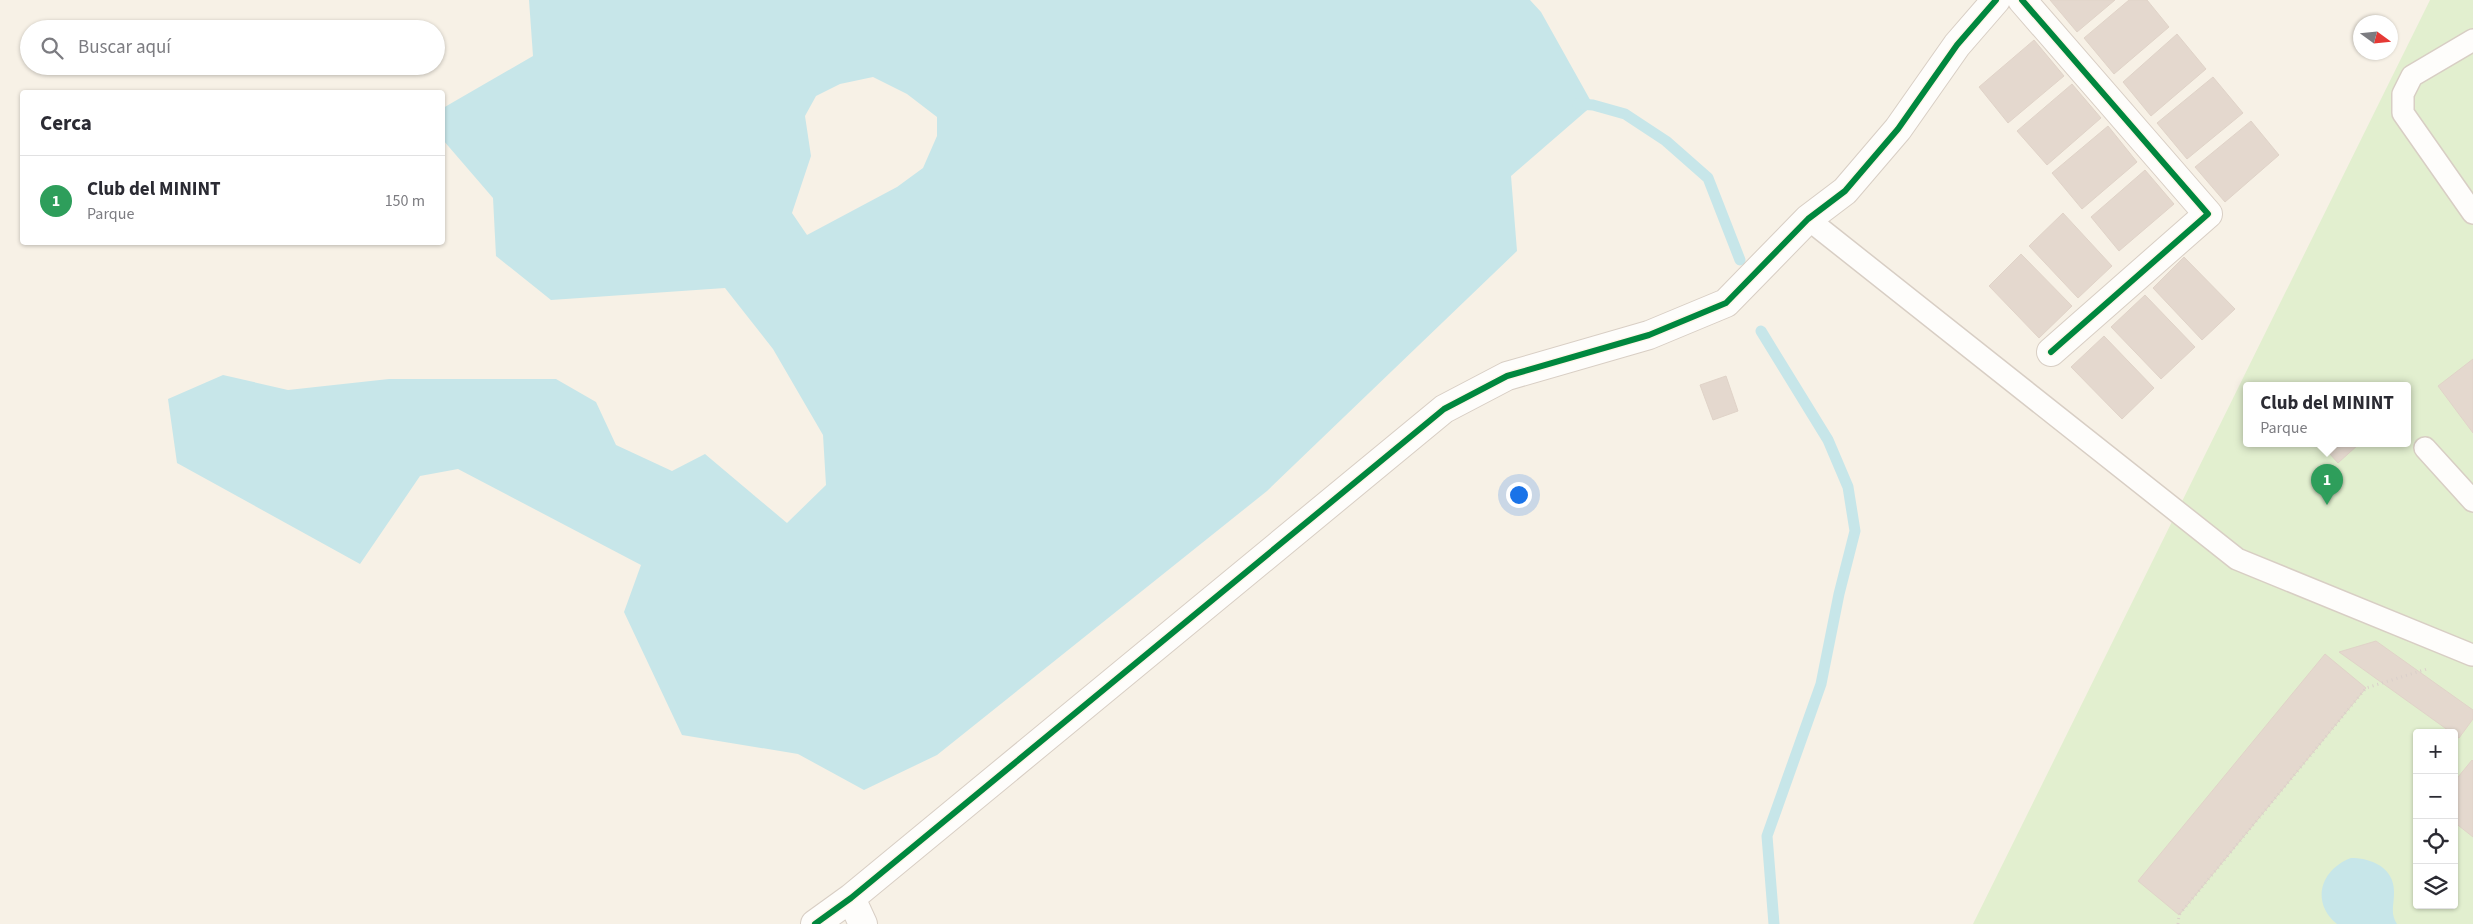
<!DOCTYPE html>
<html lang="es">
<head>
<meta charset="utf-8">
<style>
  :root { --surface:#fff; --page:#f7f7f7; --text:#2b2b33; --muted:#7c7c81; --line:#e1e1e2; --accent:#0b8043 }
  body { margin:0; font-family:"Source Sans 3",sans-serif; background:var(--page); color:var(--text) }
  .controls { position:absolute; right:15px; bottom:15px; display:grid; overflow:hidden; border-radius:5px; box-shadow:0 1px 4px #0004 }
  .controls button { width:45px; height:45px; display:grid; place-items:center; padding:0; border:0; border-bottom:1px solid var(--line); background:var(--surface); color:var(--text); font:25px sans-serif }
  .compass { position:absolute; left:2353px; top:15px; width:45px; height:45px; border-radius:50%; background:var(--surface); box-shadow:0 1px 4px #0004; rotate:105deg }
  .you { position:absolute; left:1518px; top:494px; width:18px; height:18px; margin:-12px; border:4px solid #fff; border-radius:50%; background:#1a73e8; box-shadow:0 0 0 8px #1a73e833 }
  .badge { display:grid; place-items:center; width:32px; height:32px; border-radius:50%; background:var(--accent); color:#fff; font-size:16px; font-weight:700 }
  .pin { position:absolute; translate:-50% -41px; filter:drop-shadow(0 1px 2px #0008) }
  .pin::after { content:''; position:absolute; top:26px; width:18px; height:15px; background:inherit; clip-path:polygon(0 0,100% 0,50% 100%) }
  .popup { position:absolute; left:2243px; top:382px; width:168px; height:65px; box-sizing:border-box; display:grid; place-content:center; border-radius:5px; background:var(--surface); filter:drop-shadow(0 1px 4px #0005); font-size:16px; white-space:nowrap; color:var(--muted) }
  .popup b { font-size:19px; color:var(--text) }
  .popup::after { content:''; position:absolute; left:50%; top:100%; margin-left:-10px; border:10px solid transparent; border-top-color:var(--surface) }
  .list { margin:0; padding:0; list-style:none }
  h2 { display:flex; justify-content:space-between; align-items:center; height:65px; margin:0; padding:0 20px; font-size:21px }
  h2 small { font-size:16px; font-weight:400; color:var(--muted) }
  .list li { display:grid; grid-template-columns:32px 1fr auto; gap:15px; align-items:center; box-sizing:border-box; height:90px; padding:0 20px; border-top:1px solid var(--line) }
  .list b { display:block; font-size:19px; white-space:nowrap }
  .list p { margin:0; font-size:16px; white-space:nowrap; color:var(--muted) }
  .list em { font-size:16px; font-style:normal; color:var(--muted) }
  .icon { flex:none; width:28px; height:28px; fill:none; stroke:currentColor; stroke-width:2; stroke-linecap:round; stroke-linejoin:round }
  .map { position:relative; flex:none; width:2473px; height:924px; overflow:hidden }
  .search { position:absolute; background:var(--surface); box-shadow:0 1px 4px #0004; left:20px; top:20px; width:425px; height:55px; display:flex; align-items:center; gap:12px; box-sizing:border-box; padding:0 18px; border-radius:28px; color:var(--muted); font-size:19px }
  .panel { position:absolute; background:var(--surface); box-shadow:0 1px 4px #0004; left:20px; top:90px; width:425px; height:155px; border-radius:5px }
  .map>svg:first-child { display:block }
  .green { fill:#e2efcf; fill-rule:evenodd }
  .water { fill:#c7e6e9; fill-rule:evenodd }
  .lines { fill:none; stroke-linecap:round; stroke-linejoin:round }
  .stream { stroke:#c7e6e9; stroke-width:11 }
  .building { fill:#e4d8ce; stroke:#e0d3c8 }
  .service-casing { stroke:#d8cec4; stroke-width:24 }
  .minor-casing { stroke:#d8cec4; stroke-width:30 }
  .path { stroke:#dad0ca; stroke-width:3; stroke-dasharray:1 4; stroke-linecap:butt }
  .service { stroke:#fefdfb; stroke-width:21 }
  .minor { stroke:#fefdfb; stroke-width:28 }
  .cycleway-casing { stroke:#fff6e8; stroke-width:9 }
  .cycleway { stroke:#00873e; stroke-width:6 }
</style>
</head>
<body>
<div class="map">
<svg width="2473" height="924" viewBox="0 0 2473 924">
  <rect width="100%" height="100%" fill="#f7f1e6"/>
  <path class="green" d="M2430,0H2473V924H1973ZM2247,386H2407V444H2247ZM2417,733H2454V905H2417Z"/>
  <path class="water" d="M529,0H1530L1541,12L1593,105L1511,176L1517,251L1267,491L937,755L864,790L798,754L682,735L624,612L641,565L458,469L420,476L360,564L177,463L168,399L223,375L288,390L389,379H556L596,402L616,445L672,471L705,454L787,523L826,485L823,435L773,349L725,288L551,300L496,256L493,198L443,140V108L533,56ZM873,77L907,94L937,117V136L923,168L897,187L807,235L792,213L811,156L805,116L816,96L840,84Z
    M2351,858C2373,858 2395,869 2394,893C2394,905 2390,914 2397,924H2337C2310,902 2321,869 2351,858Z"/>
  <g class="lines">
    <path class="stream" d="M1578,104L1593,105L1625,114L1666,141L1708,178L1740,260
      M1761,331L1828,440L1848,487L1855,531L1839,594L1821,684L1767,836L1774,924"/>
  </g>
  <path class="building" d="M2050,0H2115L2077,32Z
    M2129,0H2147L2169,27L2114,74L2084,38Z
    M2177,34L2206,69L2151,116L2123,82Z
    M2034,40L2064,76L2008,123L1979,87Z
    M2213,77L2243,113L2187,159L2157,123Z
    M2072,84L2101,118L2047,165L2017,131Z
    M2251,121L2279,155L2225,202L2195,167Z
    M2108,126L2137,162L2082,209L2052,173Z
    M2145,170L2174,204L2119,251L2091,217Z
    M2063,213L2112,266L2078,298L2029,246Z
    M2021,254L2072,306L2039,338L1989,286Z
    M2184,257L2235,309L2202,340L2153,288Z
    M2145,295L2195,347L2161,379L2111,327Z
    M2104,336L2154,388L2122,419L2071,367Z
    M2473,359V433L2438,386Z
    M1726,376L1738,411L1713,420L1700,385Z
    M2321,444H2359L2338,463Z
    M2376,641L2473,710V719L2459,738L2339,652Z
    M2325,654L2366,688L2179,915L2138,881Z
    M2472,760L2473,761V837L2454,822V782Z"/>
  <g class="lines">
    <g class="service-casing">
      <path id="service" d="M2473,40L2412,76L2403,94V113L2473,213
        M1808,219L2237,559L2472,655
        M2425,448L2473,501"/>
    </g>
    <g class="minor-casing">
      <path id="minor" d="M2022,0L2208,214L2051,352
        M851,898L863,924
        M815,924L851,898L1444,409L1507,376L1649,335L1726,303L1808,219L1845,191L1898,129L1957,45L1996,0"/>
    </g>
    <path class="path" d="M2178,924L2179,915L2366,688L2427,669"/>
    <use href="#service" class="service"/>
    <use href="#minor" class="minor"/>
    <g class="cycleway-casing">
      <path id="cycleway" d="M2022,0L2208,214L2051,352
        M815,924L851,898L1444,409L1507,376L1649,335L1726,303L1808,219L1845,191L1898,129L1957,45L1996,0"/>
    </g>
    <use href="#cycleway" class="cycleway"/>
  </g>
</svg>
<div class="controls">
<button>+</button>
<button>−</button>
<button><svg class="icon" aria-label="locate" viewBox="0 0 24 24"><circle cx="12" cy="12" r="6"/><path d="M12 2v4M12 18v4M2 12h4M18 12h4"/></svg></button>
<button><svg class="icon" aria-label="layers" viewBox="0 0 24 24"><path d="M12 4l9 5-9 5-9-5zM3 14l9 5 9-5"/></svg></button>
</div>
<svg class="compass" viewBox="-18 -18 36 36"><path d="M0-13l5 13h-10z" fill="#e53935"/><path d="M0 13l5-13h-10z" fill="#7c7c81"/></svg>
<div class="you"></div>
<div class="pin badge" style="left:2327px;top:505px;background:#2e9e5b">1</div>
<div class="popup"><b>Club del MININT</b>Parque</div>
<div class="search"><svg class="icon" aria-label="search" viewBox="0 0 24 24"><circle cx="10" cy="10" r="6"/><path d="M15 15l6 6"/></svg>Buscar aquí</div>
<section class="panel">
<h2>Cerca<small></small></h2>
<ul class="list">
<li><span class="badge" style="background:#2e9e5b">1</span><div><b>Club del MININT</b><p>Parque</p></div><em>150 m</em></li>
</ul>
</section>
</div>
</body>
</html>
